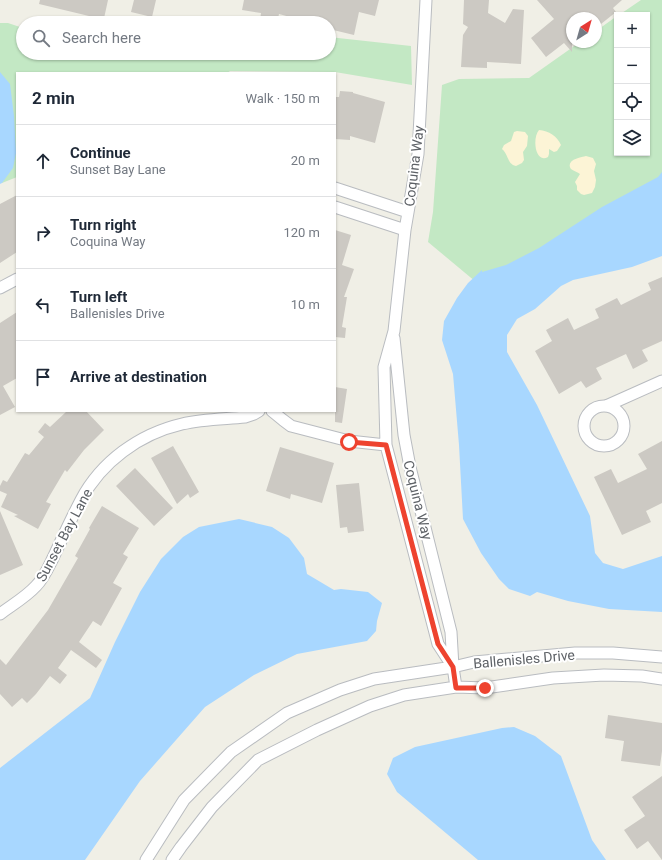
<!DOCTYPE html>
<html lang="en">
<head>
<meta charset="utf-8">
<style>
  :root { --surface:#fff; --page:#f6f6f7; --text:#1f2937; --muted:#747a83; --line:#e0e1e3 }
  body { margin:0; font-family:Roboto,sans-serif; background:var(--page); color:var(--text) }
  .controls { position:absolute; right:12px; top:12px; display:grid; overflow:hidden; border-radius:0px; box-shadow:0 1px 3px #0004 }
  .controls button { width:36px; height:36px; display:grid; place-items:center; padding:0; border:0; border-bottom:1px solid var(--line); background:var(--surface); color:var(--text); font:20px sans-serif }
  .compass { position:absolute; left:566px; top:12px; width:36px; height:36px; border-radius:50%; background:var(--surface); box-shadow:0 1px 3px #0004; rotate:37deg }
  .stop { position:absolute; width:12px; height:12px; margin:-9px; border:3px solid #ee432f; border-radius:50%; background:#fff }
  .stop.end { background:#ee432f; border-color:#fff; box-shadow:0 1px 4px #0008 }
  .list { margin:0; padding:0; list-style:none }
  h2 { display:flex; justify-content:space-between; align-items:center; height:52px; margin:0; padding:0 16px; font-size:17px }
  h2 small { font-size:13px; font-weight:400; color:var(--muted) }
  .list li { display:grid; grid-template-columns:26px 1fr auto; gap:12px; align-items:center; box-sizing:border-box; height:72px; padding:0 16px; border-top:1px solid var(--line) }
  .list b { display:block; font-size:15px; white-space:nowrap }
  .list p { margin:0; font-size:13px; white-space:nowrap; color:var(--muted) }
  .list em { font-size:13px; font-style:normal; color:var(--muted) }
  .icon { flex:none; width:22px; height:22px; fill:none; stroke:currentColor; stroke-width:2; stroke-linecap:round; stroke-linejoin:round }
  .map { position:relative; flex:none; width:662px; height:860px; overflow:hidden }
  .search { position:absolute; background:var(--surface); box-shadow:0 1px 3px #0004; left:16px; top:16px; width:320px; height:44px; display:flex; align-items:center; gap:10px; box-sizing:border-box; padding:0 14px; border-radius:22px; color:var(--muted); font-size:15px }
  .panel { position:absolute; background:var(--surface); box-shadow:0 1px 3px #0004; left:16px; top:72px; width:320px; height:340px; border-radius:0px }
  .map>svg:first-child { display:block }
  .green { fill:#c3e8c4 }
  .sand { fill:#fcf4d6 }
  .water { fill:#a8d7ff }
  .building { fill:#ccc9c3 }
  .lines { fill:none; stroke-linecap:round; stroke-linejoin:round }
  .street-casing { stroke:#b9bcc0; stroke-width:13 }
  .street { stroke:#fff; stroke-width:11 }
  .route { stroke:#ee432f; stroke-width:5 }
  .labels { text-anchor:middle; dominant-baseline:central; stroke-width:4; stroke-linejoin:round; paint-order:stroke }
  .street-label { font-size:14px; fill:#5e6267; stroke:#fff }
</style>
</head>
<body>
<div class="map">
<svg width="662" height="860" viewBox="0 0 662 860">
  <rect width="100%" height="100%" fill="#f0efe6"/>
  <path class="green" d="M641,0H662V201L482,287L428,242L433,212L442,85L459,79L529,78L580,42H596V31L617,16V153H647V15H619Z
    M0,23H8L23,28V53H102L106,54L113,53H329V37L411,46L412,85L335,72L230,71L227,73H17V177L2,183H0Z"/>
  <path class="sand" d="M539,130C549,131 557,136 561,145L557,151L554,152L549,149V154L548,157C535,164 532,138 539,130Z
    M517,131L525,132L528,136L527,146L523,152L524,160L522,163L516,166C507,164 509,155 502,149L504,145L511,141L514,132Z
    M586,156L593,158L596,164L594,171L596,180L595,187L592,193L584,195L581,194L577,190V186L575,182L580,174C578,172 573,171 571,169C565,160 581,157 586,156Z"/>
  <path class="water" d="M0,72L10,84L14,116L16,153L13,168L2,183L0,184Z
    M662,172V256L632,267L573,280L561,286L535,309L517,319L507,335V352L537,405L590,516L595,553L603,563L623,569L662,556V612L609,609L568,601L537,592L530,596L509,589L499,579L481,553L463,519L459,445L453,374L442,340L444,321L457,298L468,283L482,270V272L506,265L539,248L602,207L658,177Z
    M239,519L272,527L289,538L304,558L307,574L334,590L341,589L368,592L382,603L377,621L376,631L367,641L297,654L254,675L205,707L140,781L85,860H0V768L90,698L115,642L140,592L161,559L183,537L199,527Z
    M514,727L535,736L561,756L592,840L606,860H478L397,792L387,774L393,758L415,747L502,728Z"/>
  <path class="building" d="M40,0H108L103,23L88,19L89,16L39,4Z
    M134,0H156L152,17L131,12Z
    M244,0H379L375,16L359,12L354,35L329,29V23H323L295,16L294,18L279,14L277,23L260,20L261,13L242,10Z
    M464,0H489L488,13L505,23L513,9L524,10L521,64L487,62V68L461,67L463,35L468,27L463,24Z
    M537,0H622L613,8L616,12L596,28V18H572V52L564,43L546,57L531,38L554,19Z
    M340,91L353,92V93L385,102L375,143L350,136V140L335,139V97H339Z
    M17,195V252L0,263V204Z
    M335,230L351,235L342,265L354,269L344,297H347L342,327L346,328L345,338L335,337Z
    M662,277V341L642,350L648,361L633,369L626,354L596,368L602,379L586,388L581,381L559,394L535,351L552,341L546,330L568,318L574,330L599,318L595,309L617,298L621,305L651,290L648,283Z
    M17,312V378L3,386L15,407L0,415V323Z
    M335,387L347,389L342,423L335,422Z
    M67,411H86L104,430L84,450L67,472L65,470L46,502L51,504L38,529L14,516L18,515L1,507L7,494L0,491V486L3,480L7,482L25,453L29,455L44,437L38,432L45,423L50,427Z
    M662,441V503L646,511L651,522L622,535L594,477L611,469L618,483L647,469L638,454Z
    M173,446L199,492L190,498L188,494L177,504L151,458Z
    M280,447L334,463L322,503L291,494L290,499L266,491Z
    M135,468L173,508L154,526L116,486Z
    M359,483L364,531L348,533L347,527L340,528L336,485Z
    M102,506L139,528L123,554L128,557L113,583L122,588L101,626L93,621L79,642L102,660L96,668L71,650L58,668L67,675L60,684L50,676L36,694L27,703L22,698L12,707L0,694V659L6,665L48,610L78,558L75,556L90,529L89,528Z
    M0,511L23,565L0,575Z
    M608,715L662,723V751L660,766L621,761L624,741L605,738Z
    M662,776V860L648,841L637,849L624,830L645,816L632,797Z"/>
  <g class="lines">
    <g class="street-casing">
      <path id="street" d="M426,0L418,154L405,230L394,331L384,367L386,445L438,644L453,667
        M335,188L408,212
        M335,207L405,230
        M0,288L17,279
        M394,338L404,435L410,467L451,632L453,667L456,687
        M584 426a20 20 0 1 1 40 0a20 20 0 1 1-40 0Z
        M606,406L662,381
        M272,411L283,420L291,426L349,441L386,445
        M0,614C12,605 26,597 36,586C44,578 48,568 53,558C62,539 71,519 81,500C101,462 139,434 182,424C202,419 224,419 245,417L254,414L259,411
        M146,860L184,800L231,752L287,713L340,690L374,679L453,667L474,662L575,653H613L662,657
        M172,860L181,847L212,807L258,760L317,730L370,706L404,695L456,687L485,688L553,678L604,675L642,676L662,679"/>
    </g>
    <use href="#street" class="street"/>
  </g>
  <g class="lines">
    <path class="route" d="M349,442L386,445L438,644L453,667L456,688H485"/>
  </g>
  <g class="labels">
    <g class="street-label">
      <text transform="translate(414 166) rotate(-83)">Coquina Way</text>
      <text transform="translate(418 500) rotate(76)">Coquina Way</text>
      <text transform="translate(64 535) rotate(-62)">Sunset Bay Lane</text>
      <text transform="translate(524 659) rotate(-5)">Ballenisles Drive</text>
    </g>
  </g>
</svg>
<div class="controls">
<button>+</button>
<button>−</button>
<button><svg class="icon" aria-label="locate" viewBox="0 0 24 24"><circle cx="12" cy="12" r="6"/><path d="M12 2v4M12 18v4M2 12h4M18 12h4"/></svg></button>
<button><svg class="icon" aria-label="layers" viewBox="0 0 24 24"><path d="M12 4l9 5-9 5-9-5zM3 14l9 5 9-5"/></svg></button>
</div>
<svg class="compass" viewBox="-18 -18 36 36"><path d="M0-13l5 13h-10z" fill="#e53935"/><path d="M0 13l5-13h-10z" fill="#747a83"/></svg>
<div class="stop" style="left:349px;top:442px"></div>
<div class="stop end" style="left:485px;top:688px"></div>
<div class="search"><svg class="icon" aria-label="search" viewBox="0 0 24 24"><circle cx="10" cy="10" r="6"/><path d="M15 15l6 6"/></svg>Search here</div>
<section class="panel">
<h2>2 min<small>Walk · 150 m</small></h2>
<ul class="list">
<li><svg class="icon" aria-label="ahead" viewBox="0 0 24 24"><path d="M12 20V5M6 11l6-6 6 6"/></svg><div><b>Continue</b><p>Sunset Bay Lane</p></div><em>20 m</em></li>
<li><svg class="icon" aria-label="right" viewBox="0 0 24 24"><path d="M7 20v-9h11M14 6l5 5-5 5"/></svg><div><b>Turn right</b><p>Coquina Way</p></div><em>120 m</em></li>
<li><svg class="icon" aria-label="left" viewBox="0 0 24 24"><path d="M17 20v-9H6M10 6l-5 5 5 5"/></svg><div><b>Turn left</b><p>Ballenisles Drive</p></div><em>10 m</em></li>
<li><svg class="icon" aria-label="arrive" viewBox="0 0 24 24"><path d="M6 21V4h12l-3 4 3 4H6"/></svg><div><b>Arrive at destination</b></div></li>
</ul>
</section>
</div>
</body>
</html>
